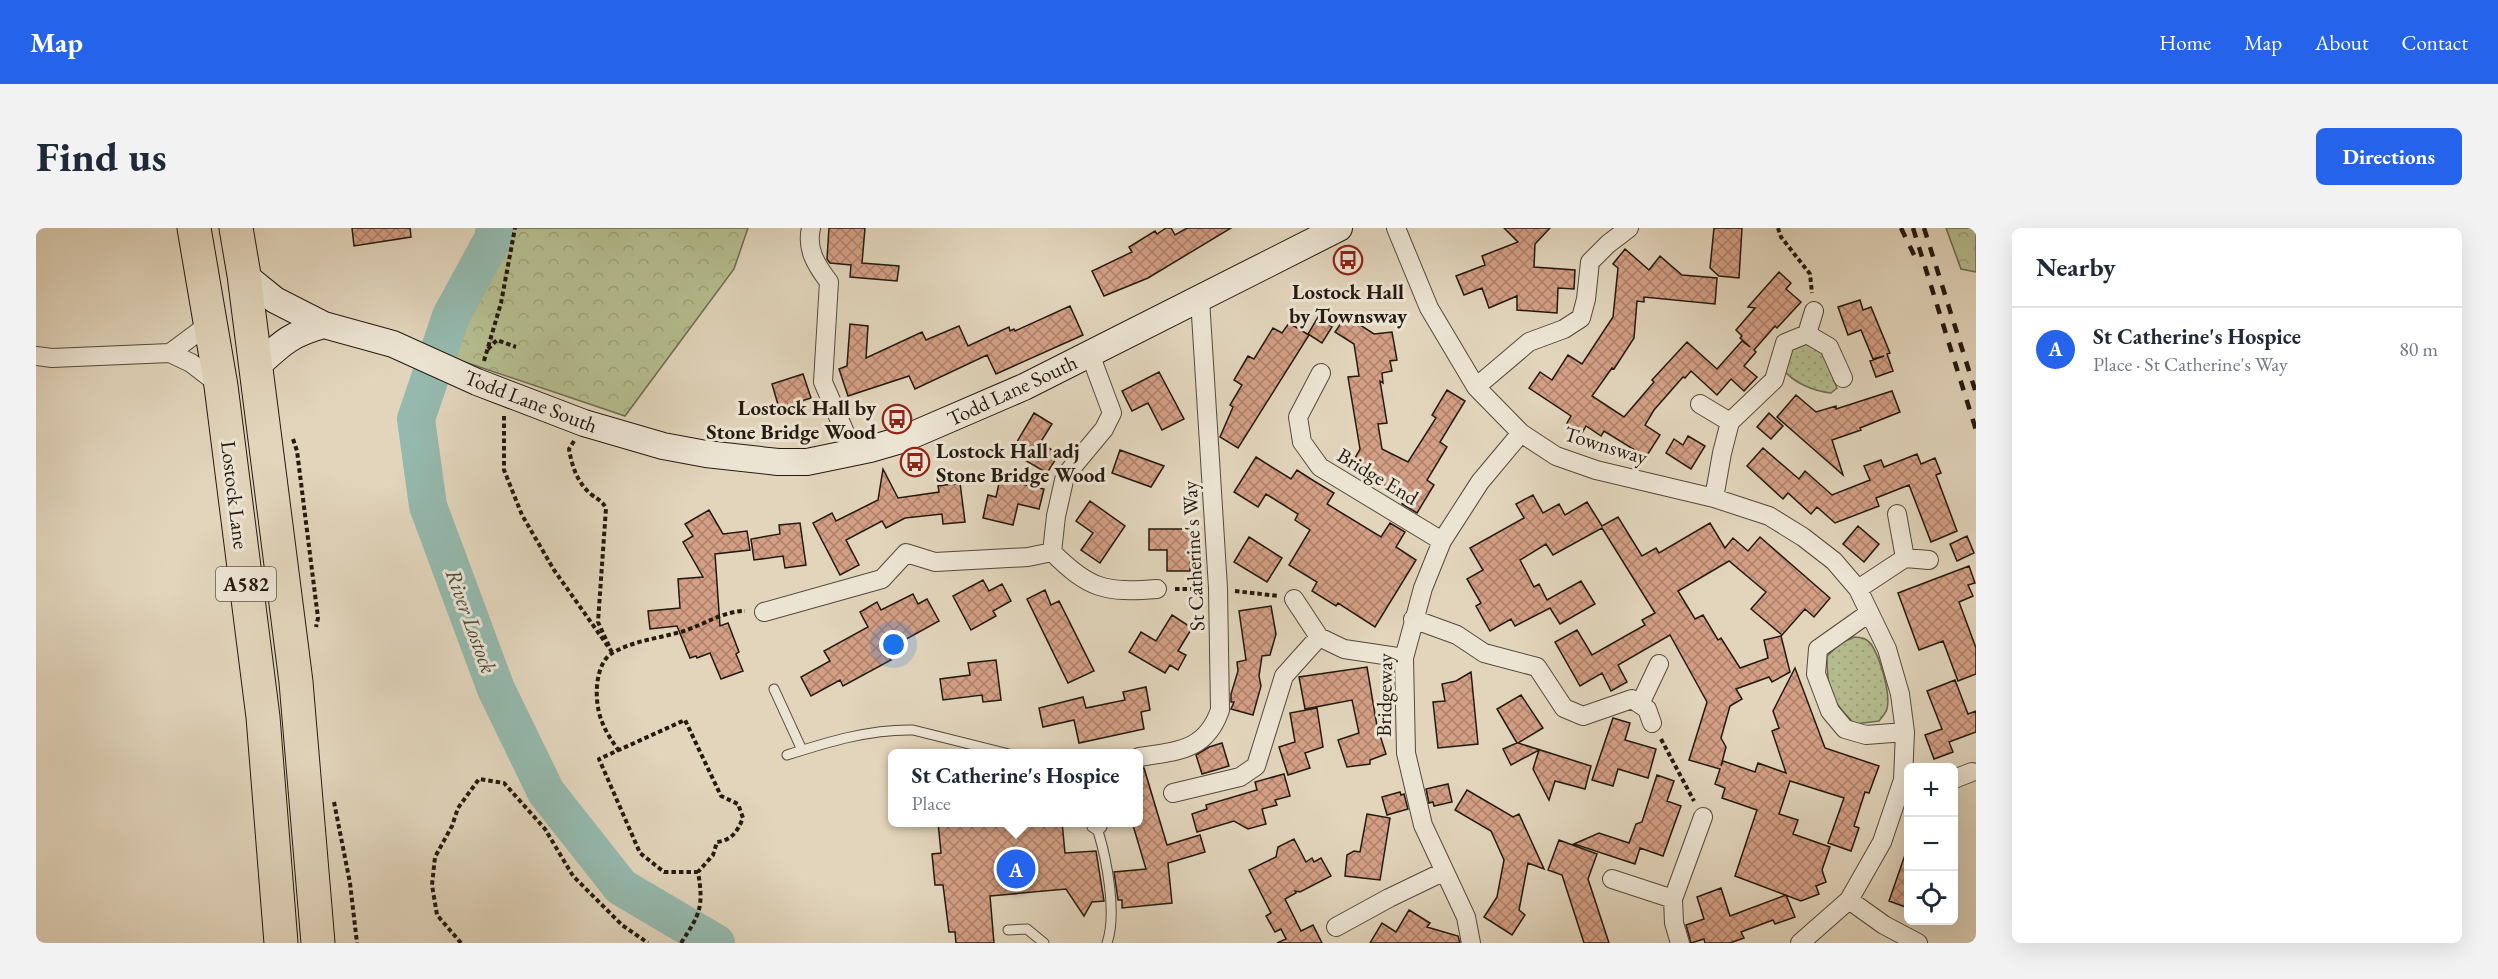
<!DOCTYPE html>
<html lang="en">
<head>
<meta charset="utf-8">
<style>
  :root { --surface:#fff; --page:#f2f2f3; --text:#1f2937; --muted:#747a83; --line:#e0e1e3; --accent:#2563eb }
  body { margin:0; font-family:"EB Garamond",serif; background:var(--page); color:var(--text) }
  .controls { position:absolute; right:18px; bottom:18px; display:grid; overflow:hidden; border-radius:9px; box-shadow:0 6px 24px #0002 }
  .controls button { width:54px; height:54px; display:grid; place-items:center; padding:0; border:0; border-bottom:2px solid var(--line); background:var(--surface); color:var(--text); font:30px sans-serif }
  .you { position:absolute; left:858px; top:417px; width:21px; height:21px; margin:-15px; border:4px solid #fff; border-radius:50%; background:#1a73e8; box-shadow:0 0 0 9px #1a73e833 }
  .badge { display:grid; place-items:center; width:39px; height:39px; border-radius:50%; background:var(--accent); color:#fff; font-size:20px; font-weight:700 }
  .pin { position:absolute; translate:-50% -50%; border:3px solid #fff; box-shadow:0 2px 6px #0006 }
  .popup { position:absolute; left:852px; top:521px; width:255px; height:78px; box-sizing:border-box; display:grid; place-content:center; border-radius:9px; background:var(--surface); filter:drop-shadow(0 2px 4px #0005); font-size:20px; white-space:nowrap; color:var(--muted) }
  .popup b { font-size:22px; color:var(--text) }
  .popup::after { content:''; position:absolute; left:50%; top:100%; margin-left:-12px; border:12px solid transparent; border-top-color:var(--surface) }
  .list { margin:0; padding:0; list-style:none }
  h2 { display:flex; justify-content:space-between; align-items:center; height:78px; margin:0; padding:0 24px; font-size:26px }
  h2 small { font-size:20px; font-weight:400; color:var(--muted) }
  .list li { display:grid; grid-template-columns:39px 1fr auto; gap:18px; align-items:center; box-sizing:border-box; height:84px; padding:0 24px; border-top:2px solid var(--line) }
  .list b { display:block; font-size:22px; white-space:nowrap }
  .list p { margin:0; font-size:20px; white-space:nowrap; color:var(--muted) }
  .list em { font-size:20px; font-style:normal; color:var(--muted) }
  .icon { flex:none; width:33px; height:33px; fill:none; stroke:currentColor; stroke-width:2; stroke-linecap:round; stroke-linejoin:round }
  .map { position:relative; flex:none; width:1940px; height:715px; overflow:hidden; border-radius:9px }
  header { display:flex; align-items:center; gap:36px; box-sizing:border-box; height:84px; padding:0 30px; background:var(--accent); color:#fff }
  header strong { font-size:28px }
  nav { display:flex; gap:33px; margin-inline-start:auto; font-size:21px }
  .intro { display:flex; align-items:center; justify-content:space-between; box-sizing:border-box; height:144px; padding:0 36px }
  h1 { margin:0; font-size:42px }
  .button { padding:15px 27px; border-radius:9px; background:var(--accent); color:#fff; font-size:21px; font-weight:700 }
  main { display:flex; gap:36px; padding:0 36px }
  aside { flex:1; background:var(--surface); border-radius:9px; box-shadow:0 6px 24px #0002 }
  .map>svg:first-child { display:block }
  .grass { fill:url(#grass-dots); stroke:#6c6c50; stroke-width:1.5 }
  .park { fill:url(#park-crowns); stroke:#6c6c50; stroke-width:1.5 }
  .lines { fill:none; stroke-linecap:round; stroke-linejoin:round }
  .river { stroke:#95b9ae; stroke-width:38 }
  .building { fill:url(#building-cross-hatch); stroke:#241a10; stroke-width:1.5 }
  .lane-casing { stroke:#54493b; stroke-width:11 }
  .street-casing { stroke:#54493b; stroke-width:20 }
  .secondary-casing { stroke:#241a10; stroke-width:28 }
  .highway-casing { stroke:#241a10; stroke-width:35 }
  .path { stroke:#241a10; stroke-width:4; stroke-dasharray:4.5 3; stroke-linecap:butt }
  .lane { stroke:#ece4d3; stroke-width:9 }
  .street { stroke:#ece4d3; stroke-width:18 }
  .secondary { stroke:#ece4d3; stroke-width:26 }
  .highway { stroke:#e2d5bc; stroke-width:33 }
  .rail { stroke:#241a10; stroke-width:4.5; stroke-dasharray:10 10; stroke-linecap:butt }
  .labels { text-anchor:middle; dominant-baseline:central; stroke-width:6; stroke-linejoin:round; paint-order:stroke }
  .shield { fill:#ece4d3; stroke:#60574a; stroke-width:1.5 }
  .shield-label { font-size:20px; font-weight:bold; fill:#241a10 }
  .poi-label { font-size:21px; font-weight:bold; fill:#241a10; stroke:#ece4d3 }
  .street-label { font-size:21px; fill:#241a10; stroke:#ece4d3 }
  .water-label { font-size:22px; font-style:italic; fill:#464a3f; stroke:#ece4d3 }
</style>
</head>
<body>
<header>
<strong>Map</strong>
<nav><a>Home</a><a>Map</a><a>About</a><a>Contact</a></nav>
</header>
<div class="intro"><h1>Find us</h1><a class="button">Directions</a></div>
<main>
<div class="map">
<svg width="1940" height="715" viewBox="0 0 1940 715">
  <defs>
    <pattern id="grass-dots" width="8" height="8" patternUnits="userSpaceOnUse" patternTransform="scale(1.5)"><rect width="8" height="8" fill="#b5bd8f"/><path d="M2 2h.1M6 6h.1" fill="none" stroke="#9ca27a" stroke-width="1.8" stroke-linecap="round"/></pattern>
    <pattern id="park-crowns" width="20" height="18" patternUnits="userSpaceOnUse" patternTransform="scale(1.5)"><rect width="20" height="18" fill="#b5bd8f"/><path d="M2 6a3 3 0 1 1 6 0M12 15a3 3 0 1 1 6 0" fill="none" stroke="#9ca27a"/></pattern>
    <pattern id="building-cross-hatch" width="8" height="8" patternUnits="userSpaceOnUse" patternTransform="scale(1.5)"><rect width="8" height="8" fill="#d49f85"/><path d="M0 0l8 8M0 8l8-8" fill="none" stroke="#ac816b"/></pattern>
  </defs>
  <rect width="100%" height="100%" fill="#e2d5bc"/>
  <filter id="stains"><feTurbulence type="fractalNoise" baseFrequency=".00333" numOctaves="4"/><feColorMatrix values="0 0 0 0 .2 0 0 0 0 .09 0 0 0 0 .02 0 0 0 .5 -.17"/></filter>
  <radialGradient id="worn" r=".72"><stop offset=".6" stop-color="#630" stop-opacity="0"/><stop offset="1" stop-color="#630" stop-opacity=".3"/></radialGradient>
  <path class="grass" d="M1772,116L1785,119L1801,160L1795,165C1778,163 1757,155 1747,141C1750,124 1755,118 1772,116Z
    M1818,409C1825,409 1831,410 1835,416C1844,429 1855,466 1851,481C1850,485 1846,489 1843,493L1819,496C1794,472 1791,462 1791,428L1805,415Z"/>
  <path class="park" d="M468,0H712L698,41L589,188L411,128L441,56L460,22Z
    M1910,0H1940V44L1925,41Z"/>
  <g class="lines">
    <path class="river" d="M459,0L457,11L415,88L380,191L392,278L460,461L510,564L585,659L680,715"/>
  </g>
  <path class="building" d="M316,0H374L375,9L318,18Z
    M793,0H829L826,35L863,38L861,53L814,49L815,37L794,35L791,31Z
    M1130,0H1135L1139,7L1151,0H1195L1112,50L1068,68L1056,43L1096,24L1093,19L1119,3L1121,6Z
    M1468,0H1514L1499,16L1498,39L1539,42L1538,61L1522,60L1521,85L1481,82V68L1453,80L1446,60L1428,67L1420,48L1449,37L1446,28L1482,14Z
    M1678,0H1706L1703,50L1683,48L1674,40Z
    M1589,21L1613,42L1624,28L1646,47L1681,50L1679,76L1608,69V74L1601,73L1598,110L1578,141L1576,140L1556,168L1588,189L1618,154L1616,152L1651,114L1681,141L1706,113L1714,119L1704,110L1706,108L1700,102L1719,80L1712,79L1743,44L1755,55L1750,61L1765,74L1741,100L1739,98L1718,122L1720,124L1708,138L1721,149L1708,163L1695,151L1681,167L1655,143L1649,150L1647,149L1618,182L1609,197L1624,207L1610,229L1568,203L1565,208L1550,198L1546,205L1531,195L1535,188L1493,160L1504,144L1516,152L1532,127L1546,136L1577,89L1582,40L1577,36Z
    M1824,72L1827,82L1835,79L1854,125L1851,126L1857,143L1840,149L1834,133L1848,128L1837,131L1825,102L1812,107L1802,79Z
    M1034,78L1047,107L960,146L951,127L879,161L873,148L812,168L803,141L811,138L814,96L832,98L830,130L886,104L890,112L923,98L932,118L973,99L974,103L978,101L979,103Z
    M1310,88L1338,106L1356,104L1361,132L1354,133L1356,143L1346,145L1347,155L1344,153L1351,195L1342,196L1346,221L1372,234L1400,190L1396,187L1411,162L1429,173L1404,214L1411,219L1391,252L1398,257L1381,285L1366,276L1368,272L1361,266L1315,237L1324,221L1312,149L1323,148L1318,116L1299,104Z
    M1282,89L1296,99L1286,115L1272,106Z
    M1253,95L1273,107L1202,220L1184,209L1197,179L1194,177L1206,157L1198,152L1212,128L1218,131L1237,100L1246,105Z
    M1123,144L1148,191L1126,202L1112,175L1096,183L1086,163Z
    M767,146L775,170L743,180L736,156Z
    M1856,163L1864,184L1824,200L1825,202L1796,212L1807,247L1741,189L1760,167L1780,184L1800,178V181Z
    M998,185L1016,196L1004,215L1023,226L1011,245L975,224Z
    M1733,185L1747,198L1735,211L1721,199Z
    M1652,208L1669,218L1655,241L1630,225L1638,211L1647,217Z
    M1727,220L1763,251L1769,243L1796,267L1834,252L1828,238L1845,232L1848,239L1881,226L1885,236L1899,230L1905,245L1900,247L1921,303L1895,314L1873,257L1840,270L1843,278L1799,295L1781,279L1775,286L1752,265L1747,271L1711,238Z
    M1084,222L1128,238L1115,259L1076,245Z
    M1220,229L1255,251L1261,242L1278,253L1298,265L1291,276L1345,309L1354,295L1369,304L1360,319L1380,332L1339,399L1302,375L1300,378L1276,363L1281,354L1253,337L1274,302L1259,292L1262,286L1230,266L1222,279L1198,264Z
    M847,241L862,270L903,264L902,258L924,255L929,294L907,296L906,286L869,290L850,300L846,293L810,312L823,337L804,347L777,295L796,285L800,293L842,272Z
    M964,251L1008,261L1003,281L982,276L977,297L947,290L952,267L960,269Z
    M1497,267L1507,285L1523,276L1529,287L1551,274L1566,298L1582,289L1606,328L1620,320L1623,325L1674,295L1689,320L1697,310L1712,323L1724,309L1794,370L1778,389L1769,381L1746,407L1715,381L1730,364L1693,333L1642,363L1659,391L1667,387L1682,412L1685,410L1704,440L1732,430L1728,412L1745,408L1754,444L1736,454L1733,449L1700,461L1706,471L1694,478L1685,510L1690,519L1685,538L1687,533L1719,544L1722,535L1750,545L1736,503L1743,500L1737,483L1759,440L1789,520L1843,538L1833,565L1829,564L1818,598L1823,600L1815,623L1792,615L1808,570L1754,553L1743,586L1762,592L1757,606L1794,619L1786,642L1790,654L1780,658L1783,666L1765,673L1699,648L1721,582L1686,570L1689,560L1679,556L1684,541L1653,532L1671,474L1634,407L1582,437L1591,454L1575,463L1566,445L1544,458L1519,414L1541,402L1556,427L1609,397L1606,392L1619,385L1566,300L1517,327L1510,316L1484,332L1498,359L1503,356L1511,372L1545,353L1559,376L1524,396L1514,380L1479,398L1475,391L1454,403L1440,378L1445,375L1431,351L1447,342L1434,320L1488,290L1480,276Z
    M1054,273L1089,298L1064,335L1045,322L1057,305L1040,293Z
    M673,282L687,306L711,303L714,322L679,326L684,398L692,395L703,424L700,426L707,443L685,451L674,425L661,430L660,428L654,430L641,398L614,401L612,383L644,380L642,351L667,349L647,314L657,308L649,296Z
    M764,295L770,337L749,340L747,328L718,332L715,311L744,306L743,297Z
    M1822,298L1843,316L1828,334L1807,316Z
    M1113,301H1155L1154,343H1131V322H1113Z
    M1931,308L1938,325L1921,333L1914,316Z
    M1213,309L1246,330L1231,354L1198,334Z
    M1933,338L1939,355L1932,357L1937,368L1923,374L1940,420V446L1922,453L1907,413L1883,422L1862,365Z
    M947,352L953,363L966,356L975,373L957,383L960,388L935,402L917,368Z
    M1009,362L1015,377L1023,373L1058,443L1032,455L991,371Z
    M877,366L882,376L891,371L903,393L863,415L867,422L853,429L855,432L807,458L804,452L775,468L765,449L794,433L788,423L832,399L824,384L841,374L845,382Z
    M1235,378L1240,406L1234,427L1226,428L1223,448L1225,458L1217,487L1195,481L1198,474H1195V466L1202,443L1201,434L1210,432L1203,383Z
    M1136,387L1156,400L1142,423L1150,427L1142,442L1134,437L1129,445L1093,424L1105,404L1120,413Z
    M960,432L965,472L947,474L946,467L907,472L904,451L934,447L932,435Z
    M1331,439L1341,498L1350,526L1334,532V536L1311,539L1302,512L1323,505L1316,472L1269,481L1263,449Z
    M1435,444L1442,516L1402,520L1397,474L1409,473L1406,456L1420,453Z
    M1919,452L1932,486L1940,483V504L1913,514L1917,524L1898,531L1889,507L1906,501L1891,463Z
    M1110,459L1114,482L1105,484L1108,501L1043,515L1038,492L1007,499L1003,480L1047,469L1050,480L1089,472L1087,464Z
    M1485,467L1507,500L1482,515L1555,538L1549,561L1519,553L1513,572L1497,541L1503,522L1475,537L1467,521L1481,515L1461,481Z
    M1281,480L1287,519L1269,525L1274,540L1252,547L1243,519L1259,514L1254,485Z
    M1577,490L1594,495L1589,512L1620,521L1612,550L1582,541L1577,558L1556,552Z
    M1186,515L1193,538L1166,546L1160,527L1173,519Z
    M1103,540H1108L1131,617L1164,607L1169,624L1132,635L1136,675L1086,680V672H1082L1078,644L1110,641L1096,594H1103Z
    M1248,546L1254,568L1239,572L1241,577L1226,581L1230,596L1212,601L1198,593L1161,604L1156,586L1171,581L1170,577L1221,562L1219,554Z
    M1621,547L1638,553L1631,573L1645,578L1627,628L1604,620L1599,636L1538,616L1563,605L1593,615L1600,596L1606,594Z
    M1412,556L1416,574L1398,578L1397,574L1393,575L1390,561Z
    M1431,562L1477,589L1483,586L1508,641L1492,635L1483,682L1489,687L1476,707L1448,689L1461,669L1468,632L1455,603L1419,582Z
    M1364,564L1365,567L1368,566L1372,581L1351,587L1346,569Z
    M1331,586L1354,590L1344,652L1309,648L1311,627L1318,623L1324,624Z
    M902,594H1026L1029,625L1060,623L1068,673L1056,674L1048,688L1030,661L954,668L958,715H920L919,704H913L907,657H899L896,626L905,625Z
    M1258,611L1270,634L1276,630L1278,634L1285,630L1295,648L1264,664L1259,663L1260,665L1249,671L1265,703L1277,697L1286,715H1241L1250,711L1245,701L1239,704L1230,688L1235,685L1213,642L1240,629L1242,619Z
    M1523,612L1561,626L1552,651L1573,715H1548L1526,647L1512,642Z
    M1870,624H1872V680L1853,673Z
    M1685,660L1694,688L1750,667L1759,689L1739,696L1737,692L1705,704L1708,710L1694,715H1669L1668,711L1655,715L1650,697L1668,691L1661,669Z
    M1373,682L1394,695L1391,699L1422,708L1424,715H1334L1346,695L1360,704Z"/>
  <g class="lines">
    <g class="lane-casing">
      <path id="lane" d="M738,461L766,522
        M751,527C792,514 834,501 877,502L973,526
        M1055,594L1056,599L1062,603L1066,599V594
        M1062,603C1071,632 1081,686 1071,715
        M972,702L991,701L1008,715"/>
    </g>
    <g class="street-casing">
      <path id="street" d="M775,0C770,21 780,37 793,54L787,154L818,225
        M1360,0L1393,80L1440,159L1485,205L1520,228L1560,242L1678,270L1733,288L1767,309L1798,333L1822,361L1851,421L1864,466L1869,504L1867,552L1846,614L1813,672L1764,715
        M1771,106L1778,83
        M134,125L173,96
        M0,128L16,130L134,125L155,135L185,158
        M1285,145L1262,189L1266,214L1284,239L1406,313
        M1440,159L1493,114L1528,101L1545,90L1550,71L1554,34L1572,16L1593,0
        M1664,176L1694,194
        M1678,270L1686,225L1694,194L1738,152L1749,115L1771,106L1793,119L1807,150
        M1861,286L1869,330L1893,332
        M1016,324C1053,361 1069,365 1121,361
        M1822,361L1869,330
        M1258,371L1283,409
        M728,384L846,351L870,325L899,334L992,329L1016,324L1020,288L1029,248L1068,201L1076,185L1054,126
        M1833,385L1782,421L1780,446L1794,483L1809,501L1830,507L1869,504
        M1377,391L1421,407L1448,425L1501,439L1528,480L1547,488L1596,471L1611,481L1616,495
        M1604,476L1623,436
        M1103,529C1141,523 1170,523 1184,482L1182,360L1164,71
        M1918,551L1936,544
        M1137,565L1204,549L1220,538L1248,448L1283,409L1308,421L1368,430
        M1576,651L1637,671
        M1813,672L1848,697L1882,715
        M1300,699L1353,670L1407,644
        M1435,715L1430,689L1387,597L1370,525L1368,430L1387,360L1406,313L1444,254L1485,205
        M1644,715L1638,695L1637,671L1667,589"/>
    </g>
    <g class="secondary-casing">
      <path id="secondary" d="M208,47L239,72L288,97L357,116L441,154L548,195L627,218L670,226L742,234H771L834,221L865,212L988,159L1303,0
        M220,139C245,116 254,106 288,97"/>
    </g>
    <g class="highway-casing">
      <path id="highway" d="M158,0L185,158L227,489L245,715
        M200,0L208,47L260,454L282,715"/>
    </g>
    <path class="path" d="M1742,0L1745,9L1774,46L1776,65
      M452,121L461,112L480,119
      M448,133L465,75L479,0
      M468,188V242L486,287L518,342L576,424
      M257,211L261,223L282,390L280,399
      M538,213L533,221C536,239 542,256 556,267C563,272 566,273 570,280L562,394L573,418
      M1139,361H1164
      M1199,363L1242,368
      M1625,511L1658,573
      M583,523C576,513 569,503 565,491C558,473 558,434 578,424C600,412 625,410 648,403C669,396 688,383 709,383
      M298,574L314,655L321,715
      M425,715L401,687L396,657L399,629L416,598L422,580L443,551L468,555L509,601L537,648L586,697L612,715
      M645,715C664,686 668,679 662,644L677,627L681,614C696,612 701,604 707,590L702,576L685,568L649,492L563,531L604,625L628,644H662"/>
    <use href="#lane" class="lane"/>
    <use href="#street" class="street"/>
    <use href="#secondary" class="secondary"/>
    <use href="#highway" class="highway"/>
    <path class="rail" d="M1865,0L1880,31
      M1877,0L1940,202
      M1888,0L1940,165"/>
  </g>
  <defs>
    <g id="bus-ring" transform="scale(1.5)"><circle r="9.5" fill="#ece4d3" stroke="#8f2418" stroke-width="1.5"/><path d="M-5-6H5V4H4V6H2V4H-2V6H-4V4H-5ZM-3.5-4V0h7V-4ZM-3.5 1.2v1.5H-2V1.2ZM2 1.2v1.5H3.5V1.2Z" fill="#8f2418"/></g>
  </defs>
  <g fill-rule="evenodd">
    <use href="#bus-ring" x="1312" y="32"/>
    <use href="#bus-ring" x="861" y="191"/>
    <use href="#bus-ring" x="879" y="234"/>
  </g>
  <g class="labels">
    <rect class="shield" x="180" y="339" width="60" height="34" rx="4.5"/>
    <g class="shield-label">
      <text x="210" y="356">A582</text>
    </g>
    <g class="poi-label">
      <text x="1312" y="63">Lostock Hall<tspan x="1312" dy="24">by Townsway</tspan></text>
      <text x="840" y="179" text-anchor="end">Lostock Hall by<tspan x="840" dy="24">Stone Bridge Wood</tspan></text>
      <text x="900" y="222" text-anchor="start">Lostock Hall adj<tspan x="900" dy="24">Stone Bridge Wood</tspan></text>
    </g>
    <g class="street-label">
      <text transform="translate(976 162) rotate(-25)">Todd Lane South</text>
      <text transform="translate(495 173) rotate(21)">Todd Lane South</text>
      <text transform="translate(1570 217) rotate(17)">Townsway</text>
      <text transform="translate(1342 248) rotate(31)">Bridge End</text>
      <text transform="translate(199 267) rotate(83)">Lostock Lane</text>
      <text transform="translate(1157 328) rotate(-93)">St Catherine's Way</text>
      <text transform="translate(1348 467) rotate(-89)">Bridgeway</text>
    </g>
    <g class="water-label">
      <text transform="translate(435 393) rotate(70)">River Lostock</text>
    </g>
  </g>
  <rect width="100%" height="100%" filter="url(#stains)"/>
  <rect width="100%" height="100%" fill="url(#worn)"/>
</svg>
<div class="controls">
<button>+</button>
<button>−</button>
<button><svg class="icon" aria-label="locate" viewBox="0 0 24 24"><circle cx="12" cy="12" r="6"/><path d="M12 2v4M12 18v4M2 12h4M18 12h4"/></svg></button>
</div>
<div class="you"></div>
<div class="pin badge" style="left:980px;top:641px">A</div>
<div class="popup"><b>St Catherine's Hospice</b>Place</div>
</div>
<aside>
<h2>Nearby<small></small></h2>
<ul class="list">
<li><span class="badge">A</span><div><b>St Catherine's Hospice</b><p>Place · St Catherine's Way</p></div><em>80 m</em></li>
</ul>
</aside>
</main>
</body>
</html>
